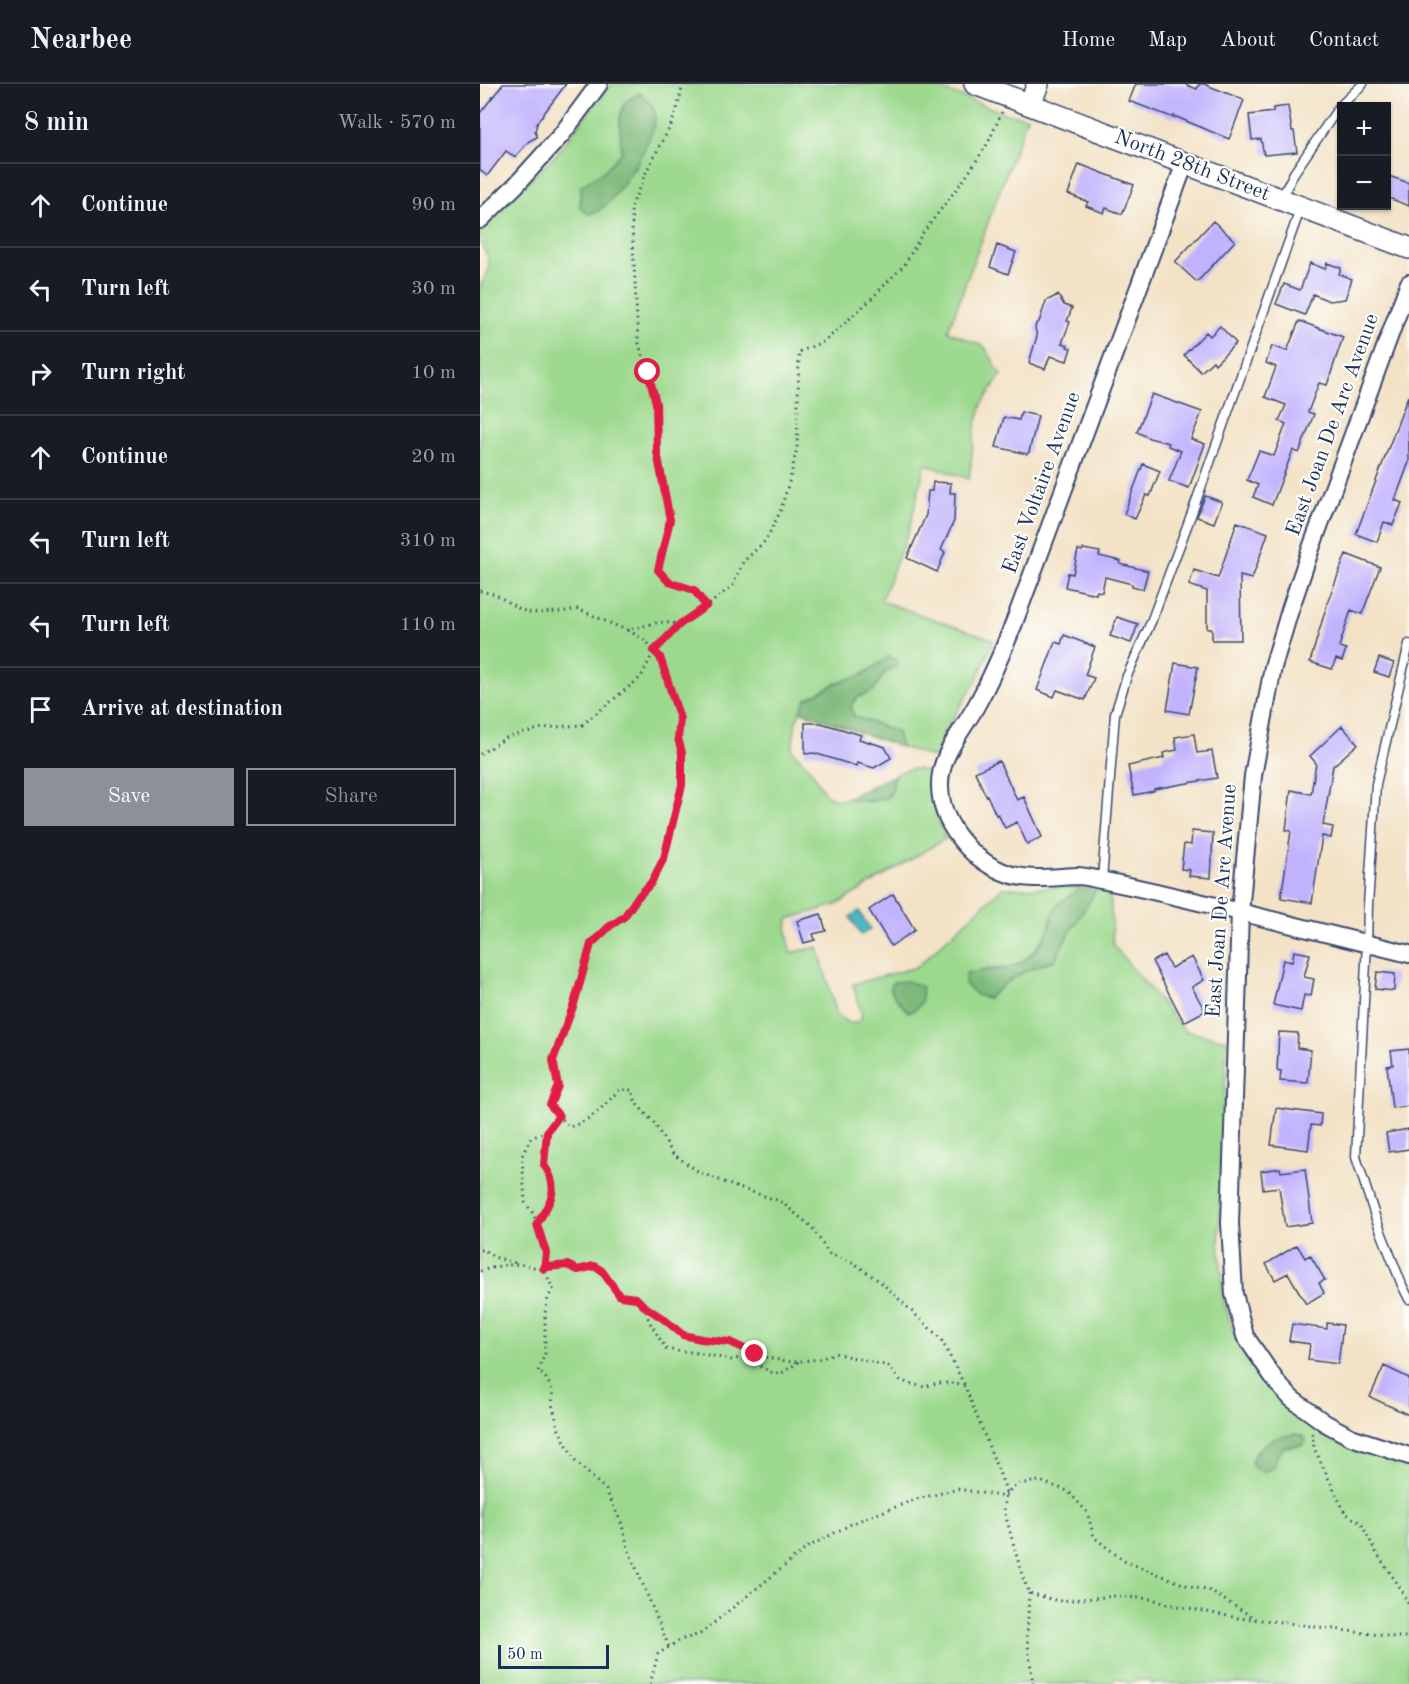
<!DOCTYPE html>
<html lang="en">
<head>
<meta charset="utf-8">
<style>
  :root { --surface:#171b24; --page:#20242c; --text:#f1f3f6; --muted:#9ea1a6; --line:#363941; --accent:#8c9099 }
  body { margin:0; font-family:"Old Standard TT",serif; background:var(--page); color:var(--text) }
  .controls { position:absolute; right:18px; top:18px; display:grid; overflow:hidden; border-radius:0px; box-shadow:0 2px 4px #0004 }
  .controls button { width:54px; height:54px; display:grid; place-items:center; padding:0; border:0; border-bottom:2px solid var(--line); background:var(--surface); color:var(--text); font:30px sans-serif }
  .scale { position:absolute; left:18px; bottom:15px; width:111px; box-sizing:border-box; padding-left:6px; border:3px solid #1b2f5e; border-top:0; font-size:16px; line-height:21px; white-space:nowrap; color:#1b2f5e; -webkit-text-stroke:4px #fdfcf7; paint-order:stroke }
  .stop { position:absolute; width:18px; height:18px; margin:-14px; border:4px solid #e11d48; border-radius:50%; background:#fff }
  .stop.end { background:#e11d48; border-color:#fff; box-shadow:0 2px 6px #0008 }
  .list { margin:0; padding:0; list-style:none }
  h2 { display:flex; justify-content:space-between; align-items:center; height:78px; margin:0; padding:0 24px; font-size:26px }
  h2 small { font-size:20px; font-weight:400; color:var(--muted) }
  .list li { display:grid; grid-template-columns:39px 1fr auto; gap:18px; align-items:center; box-sizing:border-box; height:84px; padding:0 24px; border-top:2px solid var(--line) }
  .list b { display:block; font-size:22px; white-space:nowrap }
  .list em { font-size:20px; font-style:normal; color:var(--muted) }
  .actions { display:flex; gap:12px; padding:18px 24px }
  .actions a { flex:1; padding:14px 0; border:2px solid var(--accent); border-radius:0px; text-align:center; font-size:21px; color:var(--accent) }
  .actions .main { background:var(--accent); color:#fff }
  .icon { flex:none; width:33px; height:33px; fill:none; stroke:currentColor; stroke-width:2; stroke-linecap:round; stroke-linejoin:round }
  .map { position:relative; flex:none; width:929px; height:1600px; overflow:hidden }
  header { display:flex; align-items:center; gap:36px; box-sizing:border-box; height:84px; padding:0 30px; background:var(--surface); border-bottom:2px solid var(--line) }
  header strong { font-size:28px }
  nav { display:flex; gap:33px; margin-inline-start:auto; font-size:21px }
  main { display:flex }
  aside { flex:1; background:var(--surface) }
  .map>svg:first-child { display:block }
  .green { fill:#9cd98e; stroke:#5c8476; stroke-width:1.5; fill-rule:evenodd }
  .forest { fill:#7db979; stroke:#4c746c; stroke-width:1.5 }
  .water { fill:#47b5c2; stroke:#317290; stroke-width:1.5 }
  .building { fill:#c1b2fe }
  .lines { fill:none; stroke-linecap:round; stroke-linejoin:round }
  .service-casing { stroke:#3b4a6e; stroke-width:11 }
  .minor-casing { stroke:#3b4a6e; stroke-width:20 }
  .tertiary-casing { stroke:#3b4a6e; stroke-width:24 }
  .path { stroke:#3b4a6e; stroke-width:3; stroke-dasharray:1.5 4.5; stroke-linecap:butt }
  .service { stroke:#fff; stroke-width:8 }
  .minor { stroke:#fff; stroke-width:16 }
  .tertiary { stroke:#fff; stroke-width:21 }
  .route { stroke:#e11d48; stroke-width:8 }
  .labels { text-anchor:middle; dominant-baseline:central; stroke-width:4.5; stroke-linejoin:round; paint-order:stroke }
  .street-label { font-size:21px; fill:#1b2f5e; stroke:#fdfcf7 }
</style>
</head>
<body>
<header>
<strong>Nearbee</strong>
<nav><a>Home</a><a>Map</a><a>About</a><a>Contact</a></nav>
</header>
<main>
<aside>
<h2>8 min<small>Walk · 570 m</small></h2>
<ul class="list">
<li><svg class="icon" aria-label="ahead" viewBox="0 0 24 24"><path d="M12 20V5M6 11l6-6 6 6"/></svg><div><b>Continue</b></div><em>90 m</em></li>
<li><svg class="icon" aria-label="left" viewBox="0 0 24 24"><path d="M17 20v-9H6M10 6l-5 5 5 5"/></svg><div><b>Turn left</b></div><em>30 m</em></li>
<li><svg class="icon" aria-label="right" viewBox="0 0 24 24"><path d="M7 20v-9h11M14 6l5 5-5 5"/></svg><div><b>Turn right</b></div><em>10 m</em></li>
<li><svg class="icon" aria-label="ahead" viewBox="0 0 24 24"><path d="M12 20V5M6 11l6-6 6 6"/></svg><div><b>Continue</b></div><em>20 m</em></li>
<li><svg class="icon" aria-label="left" viewBox="0 0 24 24"><path d="M17 20v-9H6M10 6l-5 5 5 5"/></svg><div><b>Turn left</b></div><em>310 m</em></li>
<li><svg class="icon" aria-label="left" viewBox="0 0 24 24"><path d="M17 20v-9H6M10 6l-5 5 5 5"/></svg><div><b>Turn left</b></div><em>110 m</em></li>
<li><svg class="icon" aria-label="arrive" viewBox="0 0 24 24"><path d="M6 21V4h12l-3 4 3 4H6"/></svg><div><b>Arrive at destination</b></div></li>
</ul>
<div class="actions"><a class="main">Save</a><a>Share</a></div>
</aside>
<div class="map">
<svg width="929" height="1600" viewBox="0 0 929 1600">
  <rect width="100%" height="100%" fill="#fdfcf7"/>
  <filter id="ink" filterUnits="userSpaceOnUse"><feTurbulence type="fractalNoise" baseFrequency=".0167" numOctaves="2"/><feDisplacementMap in="SourceGraphic" scale="12" xChannelSelector="R" yChannelSelector="G"/><feConvolveMatrix kernelMatrix="1 2 1 2 8 2 1 2 1" color-interpolation-filters="sRGB"/></filter>
  <filter id="wash" filterUnits="userSpaceOnUse"><feTurbulence type="fractalNoise" baseFrequency=".008" numOctaves="4" result="noise"/><feDisplacementMap in="SourceGraphic" scale="24" xChannelSelector="R" yChannelSelector="G"/><feGaussianBlur stdDeviation="1.35" result="paint"/><feColorMatrix in="noise" values="0 0 0 0 0 0 0 0 0 0 0 0 0 0 0 0 0 1.4 0 .05"/><feComposite in="paint" operator="in"/></filter>
  <g filter="url(#wash)">
    <rect width="100%" height="100%" fill="#f3e2c6"/>
    <path class="green" d="M133,0H447L527,30L547,33L468,247L505,263L521,291L502,320L495,344L489,395L445,380L429,446L401,517L514,556L496,597L463,650L455,674L421,663L416,648L374,632L371,621L378,613L393,607L404,590L417,581L409,573L382,591L359,598L326,615L316,637L312,666L331,686L346,711L359,716L367,714L389,718L407,713L411,709L415,691C429,683 437,683 452,690C453,717 454,729 466,754L356,821L308,835L307,848L311,869L338,863L357,932L371,940L380,937L382,931L373,900L437,883L522,804L599,803L595,810L576,823L568,847L558,862L546,875L530,884L506,885L508,914C529,894 548,885 575,876C585,851 603,830 616,806L630,808L633,861L705,947L747,956L739,1156L744,1219L757,1256L782,1298L813,1330L844,1352L870,1364L929,1382V1600H671L670,1597C662,1595 656,1594 649,1600L639,1594L635,1595L631,1600H0V202L9,185L8,172L0,159V146L75,72L125,7ZM173,22L175,33L170,50L155,84L101,103L125,86L141,69L140,33ZM823,1361L804,1363L797,1372L774,1384L771,1376L779,1364Z"/>
    <path class="forest" d="M160,9C166,16 175,22 175,32C175,55 139,111 121,125C118,128 112,129 108,130L100,123L101,102L125,86L141,69L140,33L145,18Z
      M409,573L417,576V581L404,590L393,607L378,613L371,621L374,632L417,648L421,663L320,627L326,615L359,598L382,591Z
      M415,691C413,696 413,705 410,710C403,721 377,716 367,714Z
      M599,803L616,806C603,830 585,851 575,876C548,885 529,894 508,914L496,911L485,900L486,889C500,886 514,887 528,884C545,881 561,862 568,847C571,840 571,831 575,824C580,816 593,813 599,803Z
      M427,897L442,903C443,915 442,925 428,928L414,912L410,904L413,898Z
      M816,1350L823,1352L826,1356L823,1361L804,1363L797,1372L793,1384L783,1388L774,1384L771,1376C785,1356 792,1353 816,1350Z"/>
    <path class="water" d="M379,827L390,845L381,851L370,833Z"/>
    <g id="blocks">
      <path class="building" d="M23,0H86L56,40H57L55,47L57,53L49,57L35,73L26,67L7,92L0,86V29Z
        M656,0H704L717,5L719,0H724L764,16L749,55L694,32V34L649,17Z
        M808,22L812,47H814L817,68L784,71L781,55L772,56L769,31L793,28V24Z
        M599,80L654,101L642,130L626,124L624,129L606,122L608,118L588,110Z
        M906,91L929,99V122L906,113Z
        M733,137L755,157L717,198L695,178Z
        M517,161L536,168L528,190L510,183Z
        M830,179L845,185L847,179L861,184L859,190L872,195L865,215L849,217L833,210L825,231L796,220L804,200L820,206Z
        M578,211L584,221L592,224L587,237L590,238L582,259L588,261L587,263L591,264L587,277L570,272L565,285L549,279L557,252L555,244L556,240L559,238L566,217Z
        M819,237L863,253L847,301L839,299L828,328L834,330L819,369L813,366L792,421L773,413L778,401L767,396L779,367L794,372L806,340L799,337L806,321L785,313L796,283L786,279L792,262L807,267Z
        M740,242L756,259L735,280L733,277L721,288L704,271L726,248L730,252Z
        M672,310L722,328L711,355L725,360L709,404L689,397L701,367L688,362L689,359L669,354L657,348Z
        M928,312L929,378L915,416L922,419L913,441L904,438L897,458L876,450Z
        M541,328L558,332L549,368L547,370L516,363L524,333L539,336Z
        M663,380L680,387L670,412L666,411L655,435L644,430Z
        M453,398L471,399L470,409H475L474,437L461,466L465,468L457,488L427,474L446,431L448,407H452Z
        M725,412L742,418L734,439L717,433Z
        M757,438L788,449L772,495L760,492L761,556H732V545H727V507L709,501L714,486L738,494Z
        M603,465L620,468L619,472L641,477L640,480L668,487L663,505L652,502V500L625,493L622,508L617,507L616,510L585,503L588,489L593,490L598,466L602,467Z
        M866,470L900,483L882,530L871,526L859,563L866,565L862,577L856,575L852,585L830,578L848,517Z
        M637,533L658,540L651,559L630,552Z
        M584,551L615,563L605,591L614,594L605,616L577,606L574,613L557,606L575,558L581,560Z
        M899,574L914,579L909,593L894,588Z
        M695,579L718,583L709,630L687,626Z
        M325,639H341L381,651L379,655L405,663L411,674L394,684L377,679L376,682L334,669L325,670Z
        M862,642L878,660L853,682L843,741L853,743L851,754L842,752L832,819L801,814L811,747L806,746L811,706L831,710L836,679L830,672Z
        M714,650L717,669L732,667L737,694L674,705V707L654,711L648,682L684,674L683,669L697,666L695,653Z
        M519,677L537,716L544,713L562,753L547,760L537,738L525,744L518,730L516,731L507,711L506,712L495,688Z
        M712,747L733,749L731,794L709,792L710,786L701,785L704,760L711,761Z
        M413,810L435,846L411,862L389,826Z
        M341,830L346,847L333,850L335,856L324,859L317,837Z
        M814,867L830,870L824,893L834,895L831,912L824,911L821,927L793,921L803,876L812,878Z
        M684,871L691,884L712,873L724,896L712,903L725,927L704,938L672,877Z
        M897,888L915,890L914,907L895,905Z
        M799,948L818,949L817,964L831,966L828,999L800,997L801,987L797,986Z
        M929,965V1022L912,1024L907,982L913,981L911,967Z
        M796,1024L841,1030L840,1042L831,1041L828,1066L791,1061Z
        M929,1045V1065L909,1068L906,1049Z
        M800,1084L801,1088L825,1085L832,1139L805,1143L799,1103L783,1105L781,1087Z
        M817,1161L825,1174L830,1171L845,1196L839,1199L844,1209L826,1220L808,1189L795,1196L786,1180Z
        M847,1239L863,1241L858,1280L828,1276L830,1260L809,1257L812,1240L847,1245Z
        M904,1282L929,1294V1331L890,1313Z"/>
    </g>
  </g>
  <g filter="url(#ink)">
    <use href="#blocks" fill-opacity="0" stroke="#3b4a6e" stroke-width="1.5"/>
    <g class="lines">
      <g class="service-casing">
        <path id="service" d="M801,115L814,89L859,23L883,0
          M929,560L896,700L888,821L887,859L876,1073L896,1135L922,1201L929,1215
          M622,796L635,630L647,592L671,538L713,426L821,123"/>
      </g>
      <g class="minor-casing">
        <path id="minor" d="M705,79L534,539C523,567 511,595 496,622C482,648 459,671 460,703C461,739 489,773 521,787C546,798 571,793 597,792C605,792 612,794 620,796C663,804 705,815 748,825C808,840 869,855 929,870
          M0,136L36,101L82,50L119,0
          M929,199L830,467L810,526L793,583L773,692L760,828L750,1139L754,1210L765,1252L798,1300L812,1315L845,1339L871,1353L929,1372"/>
      </g>
      <g class="tertiary-casing">
        <path id="tertiary" d="M495,0L929,164
          M550,20L558,0"/>
      </g>
      <path class="path" d="M203,0L197,25L191,41L167,86L151,123L158,256L176,319L177,368L190,436L178,486L189,498L214,506L226,522
        M0,507L15,510L41,526L52,529L80,528L98,525L146,546L180,538L200,540L231,519L253,501L263,478L286,456L300,428L310,395L317,364L319,268L345,257L388,218L425,180L442,150L485,94L508,59L522,28
        M148,546L166,557L180,574L200,635L198,654L202,669V701L184,774L171,799L157,814L144,833L130,842L111,860L94,920L73,976L78,1002L70,1021L89,1043C110,1038 125,1021 140,1005L152,1006L156,1019L174,1039L193,1070L219,1088L256,1103L300,1117L332,1143L349,1170L374,1179L403,1200L461,1255L485,1302
        M0,670L26,654L62,644L102,641L161,593L174,567L200,540
        M79,1032L67,1048L65,1059L64,1081L70,1090L73,1109L57,1140L66,1169L64,1185L73,1205L68,1214L65,1229V1269L58,1288L64,1291L73,1307L72,1320L79,1346L95,1377L126,1406L141,1438L149,1467L189,1563
        M57,1140L54,1131L45,1118L42,1072L50,1055L64,1048H67
        M0,1166H4L14,1173L36,1179
        M0,1187L20,1182L38,1180L64,1185L68,1183L87,1181L98,1186L114,1182L122,1187L140,1213L156,1214L165,1223L169,1237L186,1265L202,1268H211L233,1272L252,1276L275,1270L289,1274L311,1278L341,1275L354,1269L408,1282L421,1297L432,1300L444,1303L457,1299H470L485,1302L526,1406L524,1426L542,1491L549,1509L579,1517L636,1512L672,1515L687,1520L758,1534L793,1537L914,1553H929
        M164,1222L185,1236L203,1251L221,1255L250,1258L274,1269
        M264,1274L293,1289H302L320,1277
        M832,1349L834,1364L865,1429L881,1439L897,1470L921,1505L929,1521
        M549,1509L547,1554L553,1600
        M170,1600L178,1570L200,1556L220,1550L328,1463L375,1438L437,1415L478,1405L520,1412L526,1410L536,1400L560,1397L588,1407L607,1428L614,1453L644,1477L711,1503L730,1507L776,1535"/>
      <use href="#service" class="service"/>
      <use href="#minor" class="minor"/>
      <use href="#tertiary" class="tertiary"/>
    </g>
  </g>
  <g class="lines" filter="url(#ink)">
    <path class="route" d="M168,288L176,319L177,368L190,436L178,486L189,498L214,506L226,522L200,540L174,567L180,573L200,635L198,654L202,669V701L184,774L171,799L157,814L144,833L130,842L111,860L94,920L73,976L78,1002L70,1021L79,1032L67,1048L64,1081C81,1105 70,1118 57,1140L66,1169L64,1185L68,1183L87,1181L98,1186L114,1182L122,1187L140,1212L156,1214L164,1222L185,1236L203,1251L221,1255L250,1258L275,1270"/>
  </g>
  <g class="labels">
    <g class="street-label">
      <text transform="translate(712 82) rotate(21)">North 28th Street</text>
      <text transform="translate(853 341) rotate(-70)">East Joan De Arc Avenue</text>
      <text transform="translate(562 399) rotate(-70)">East Voltaire Avenue</text>
      <text transform="translate(742 817) rotate(-86)">East Joan De Arc Avenue</text>
    </g>
  </g>
</svg>
<div class="controls">
<button>+</button>
<button>−</button>
</div>
<div class="scale">50 m</div>
<div class="stop" style="left:168px;top:288px"></div>
<div class="stop end" style="left:275px;top:1270px"></div>
</div>
</main>
</body>
</html>
